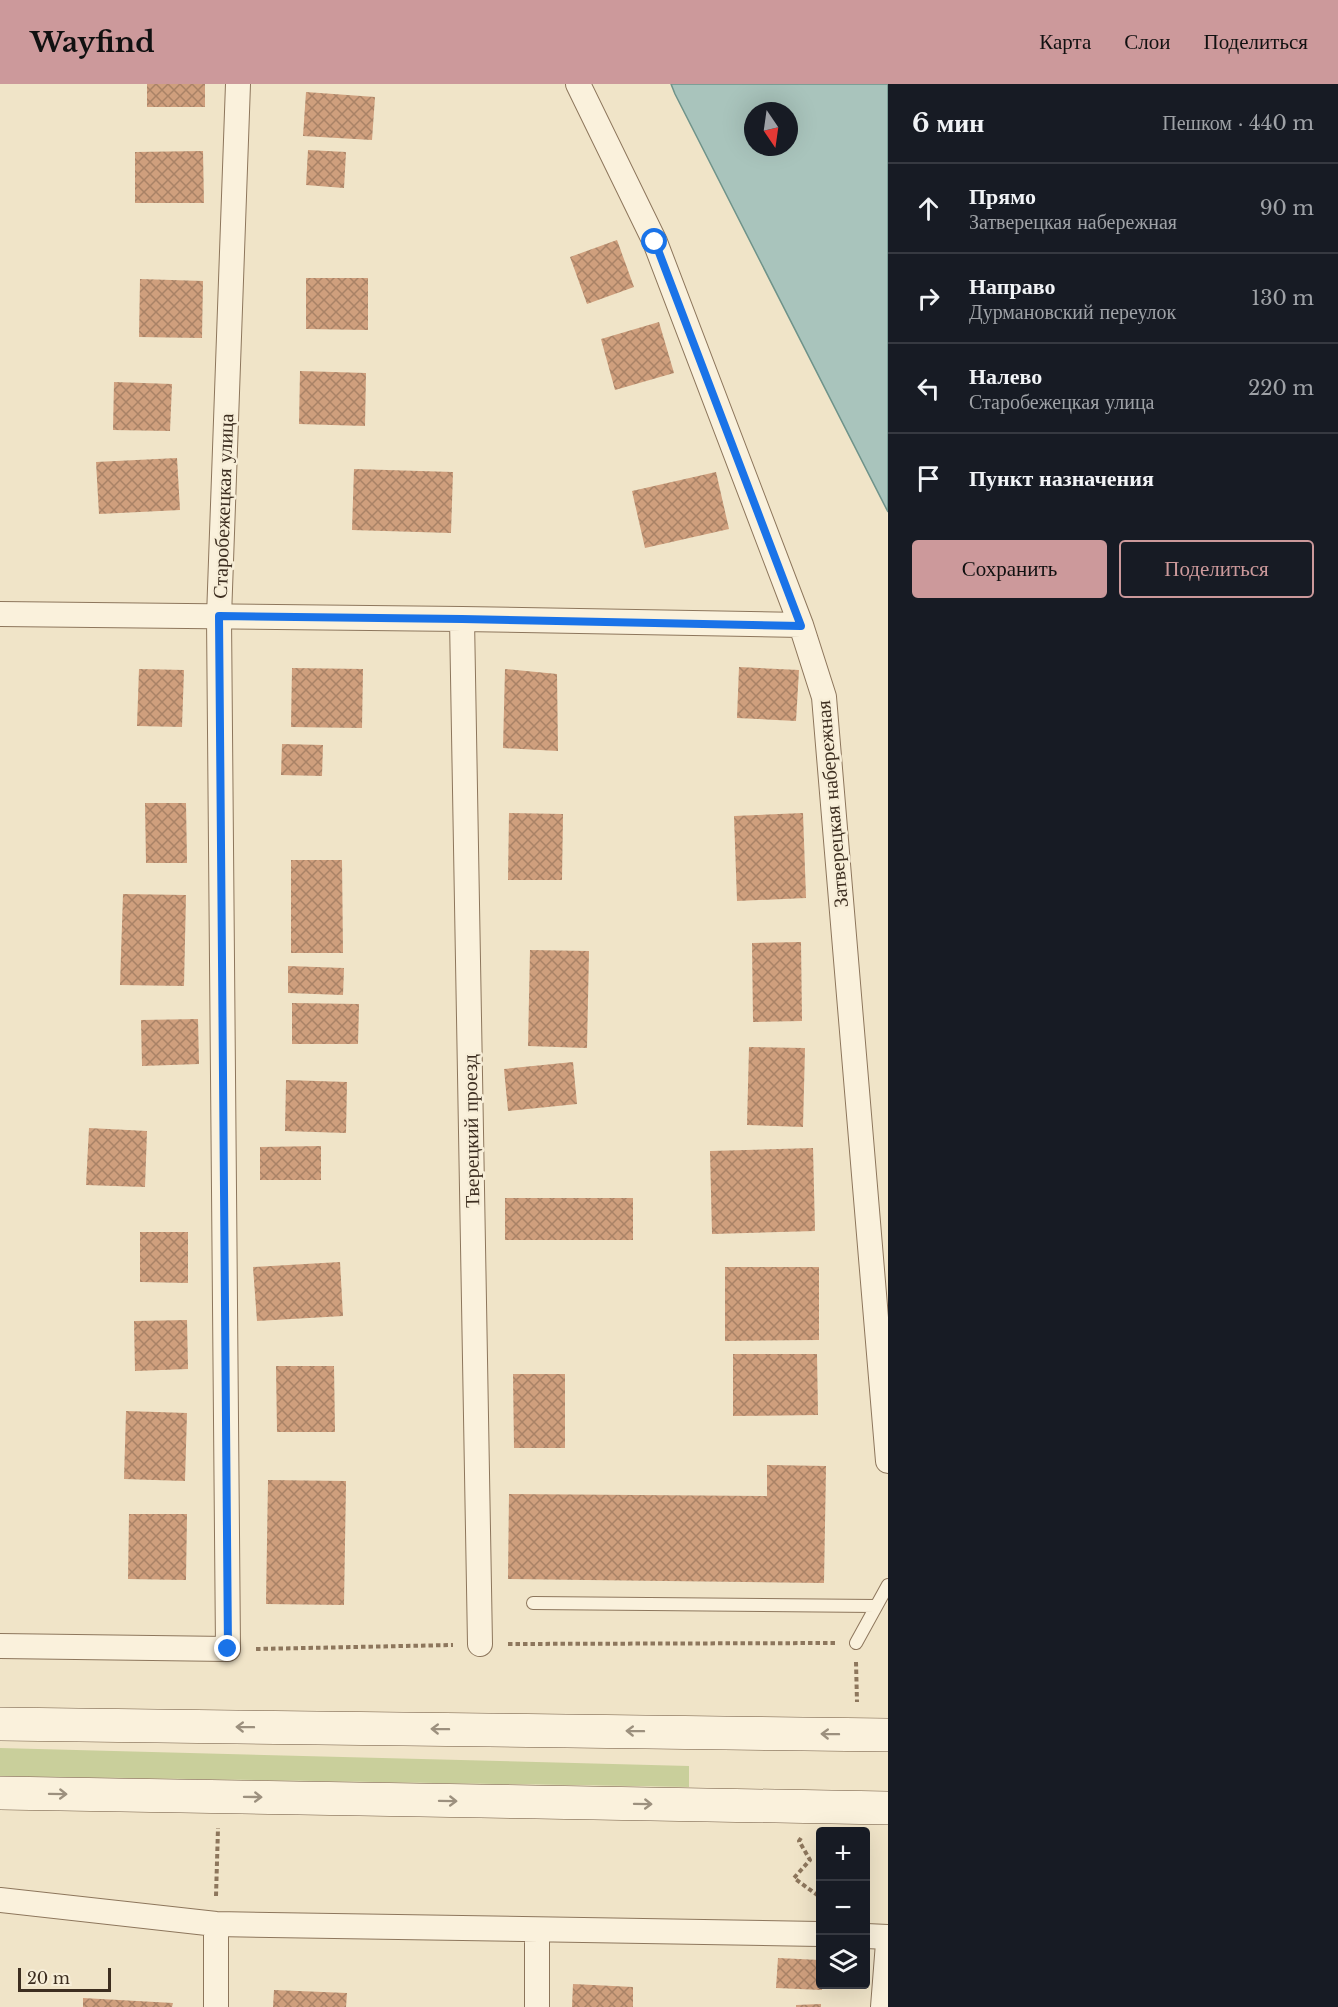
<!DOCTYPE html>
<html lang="ru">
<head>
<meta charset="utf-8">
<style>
  :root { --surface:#171b24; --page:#20242c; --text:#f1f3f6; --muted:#9ea1a6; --line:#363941; --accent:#cc999b }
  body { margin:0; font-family:"Libre Baskerville",serif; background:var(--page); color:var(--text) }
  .controls { position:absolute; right:18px; bottom:18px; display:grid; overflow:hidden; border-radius:6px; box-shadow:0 6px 24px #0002 }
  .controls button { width:54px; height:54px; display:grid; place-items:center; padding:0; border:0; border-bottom:2px solid var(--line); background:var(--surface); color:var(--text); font:30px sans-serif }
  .compass { position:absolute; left:744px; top:18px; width:54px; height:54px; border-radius:50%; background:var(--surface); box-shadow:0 6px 24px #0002; rotate:167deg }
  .scale { position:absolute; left:18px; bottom:15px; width:93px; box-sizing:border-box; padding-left:6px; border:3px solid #3d2e20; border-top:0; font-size:16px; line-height:21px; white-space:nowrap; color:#3d2e20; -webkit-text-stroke:4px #f7eed8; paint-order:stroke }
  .stop { position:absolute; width:18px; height:18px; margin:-14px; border:4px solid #1a73e8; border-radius:50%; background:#fff }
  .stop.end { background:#1a73e8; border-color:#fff; box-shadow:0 2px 6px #0008 }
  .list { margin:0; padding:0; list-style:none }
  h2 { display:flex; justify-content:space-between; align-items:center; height:78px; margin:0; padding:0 24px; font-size:26px }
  h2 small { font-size:20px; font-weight:400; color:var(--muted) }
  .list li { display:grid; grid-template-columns:39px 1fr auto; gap:18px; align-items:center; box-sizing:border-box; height:90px; padding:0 24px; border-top:2px solid var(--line) }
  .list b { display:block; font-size:22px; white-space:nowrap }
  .list p { margin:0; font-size:20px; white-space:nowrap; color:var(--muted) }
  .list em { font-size:20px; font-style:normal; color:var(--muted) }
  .actions { display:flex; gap:12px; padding:18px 24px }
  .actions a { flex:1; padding:14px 0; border:2px solid var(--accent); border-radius:6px; text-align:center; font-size:21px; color:var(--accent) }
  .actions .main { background:var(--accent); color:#111 }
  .icon { flex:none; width:33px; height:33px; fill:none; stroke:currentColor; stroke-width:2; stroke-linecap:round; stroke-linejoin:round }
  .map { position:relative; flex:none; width:888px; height:1923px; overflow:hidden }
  header { display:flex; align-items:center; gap:36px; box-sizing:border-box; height:84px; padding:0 30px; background:var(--accent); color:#111 }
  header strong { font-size:28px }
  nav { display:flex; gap:33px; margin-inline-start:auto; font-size:21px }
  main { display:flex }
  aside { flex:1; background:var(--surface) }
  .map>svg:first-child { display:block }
  .grass { fill:#c9cf9b }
  .water { fill:#a9c4bc; stroke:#6f938a; stroke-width:1.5; fill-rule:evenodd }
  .building { fill:url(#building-cross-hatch) }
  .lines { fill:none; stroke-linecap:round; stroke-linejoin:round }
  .service-casing { stroke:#8d765c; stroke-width:14 }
  .minor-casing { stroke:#8d765c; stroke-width:26 }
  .secondary-casing { stroke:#6f573f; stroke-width:34 }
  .path { stroke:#8d765c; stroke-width:4; stroke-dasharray:4.5 3; stroke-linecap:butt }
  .service { stroke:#faf1dc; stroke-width:12 }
  .minor { stroke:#faf1dc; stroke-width:24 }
  .secondary { stroke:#faf1dc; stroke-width:33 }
  .oneway { stroke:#9c907e }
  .route { stroke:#1a73e8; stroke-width:8 }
  .labels { text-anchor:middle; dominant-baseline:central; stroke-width:5; stroke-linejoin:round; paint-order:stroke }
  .street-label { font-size:20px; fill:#3d2e20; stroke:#f7eed8 }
</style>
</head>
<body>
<header>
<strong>Wayfind</strong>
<nav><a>Карта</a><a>Слои</a><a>Поделиться</a></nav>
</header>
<main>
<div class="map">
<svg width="888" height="1923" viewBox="0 0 888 1923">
  <defs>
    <pattern id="building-cross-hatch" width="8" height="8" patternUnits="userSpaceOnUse" patternTransform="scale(1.5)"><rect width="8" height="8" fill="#cf9f7d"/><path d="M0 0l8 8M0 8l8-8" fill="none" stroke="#a98266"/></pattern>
  </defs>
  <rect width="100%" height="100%" fill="#f0e4c8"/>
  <path class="grass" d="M0,1664L689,1682V1703L0,1692Z"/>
  <path class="water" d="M671,0H888V428L675,10ZM753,27H789V63H753Z"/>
  <path class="building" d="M147,0H205V23H147Z
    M306,8L375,13L372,56L303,52Z
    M308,66L346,68L344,104L306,101Z
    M203,67L204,119H135V68Z
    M617,156L634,203L587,220L570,173Z
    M306,194H368V246L306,245Z
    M140,195L203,197L202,254L139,253Z
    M659,238L674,289L615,306L601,255Z
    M300,287L366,289L365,342L299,340Z
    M114,298L172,300L170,347L113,346Z
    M177,374L180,426L99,430L96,378Z
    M354,385L453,388L451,449L352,446Z
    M716,388L729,445L645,464L632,407Z
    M739,583L799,586L796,637L737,634Z
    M292,584L363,585L362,644L291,643Z
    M139,585L184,586L182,643L137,642Z
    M505,585L557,590L558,667L503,664Z
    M282,660L323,661L322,692L281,691Z
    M145,719H186L187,779H146Z
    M509,729L563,730L562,796H508Z
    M803,729L806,814L737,817L734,732Z
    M291,776H342L343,869H291Z
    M123,810L186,811L184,902L120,901Z
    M801,858L802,937L753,938L752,859Z
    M530,866L589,867L587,964L528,962Z
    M288,882L344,884L343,911L288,909Z
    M292,919L359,920L358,960H292Z
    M198,935L199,980L142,982L141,936Z
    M749,963L805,964L803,1043L747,1041Z
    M573,978L577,1020L508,1027L504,985Z
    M286,996L347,998L346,1049L285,1047Z
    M89,1044L147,1047L145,1103L86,1101Z
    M321,1062V1096H260V1063Z
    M813,1064L815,1147L712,1150L710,1067Z
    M505,1114H633V1156H505Z
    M140,1148H188V1199L140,1198Z
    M340,1178L343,1232L257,1237L253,1183Z
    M725,1183H819V1256L725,1257Z
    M187,1236L188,1285L135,1287L134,1237Z
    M733,1270H817L818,1331L733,1332Z
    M276,1282H334L335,1348H277Z
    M513,1290H565V1364H514Z
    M126,1327L187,1329L185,1397L124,1395Z
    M767,1381L826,1382L824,1499L508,1495L509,1410L767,1412Z
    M268,1396L346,1397L344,1521L266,1520Z
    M129,1430H187L186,1496L128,1495Z
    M778,1874L820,1876L822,1906L776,1904Z
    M573,1900L633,1903V1923H572Z
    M274,1906L347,1909L346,1923H273Z
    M83,1914L173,1919L172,1923H83Z
    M821,1920V1923H796V1921Z"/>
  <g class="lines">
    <g class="service-casing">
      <path id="service" d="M533,1519L876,1522
        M856,1559L888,1501"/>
    </g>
    <g class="minor-casing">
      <path id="minor" d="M578,0L655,158L801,541L824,613L888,1377
        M0,530L462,535L801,541
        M462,535L480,1560
        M0,1562L228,1565L219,533L238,0
        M0,1816L216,1840L820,1850
        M216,1840V1923
        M537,1846V1923
        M866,1852L888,1853
        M883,1923L888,1859"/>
    </g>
    <g class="secondary-casing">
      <path id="secondary" d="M0,1640L888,1651
        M0,1709L888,1724"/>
    </g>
    <path class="path" d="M508,1560L837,1559
      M256,1565L453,1561
      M856,1578L857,1618
      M801,1754L799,1757L810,1776L794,1794L820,1813
      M216,1812L218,1744"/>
    <use href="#service" class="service"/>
    <use href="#minor" class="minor"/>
    <use href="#secondary" class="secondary"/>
  </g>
  <defs><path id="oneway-shaft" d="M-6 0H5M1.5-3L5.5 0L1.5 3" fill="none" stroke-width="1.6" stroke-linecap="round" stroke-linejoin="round" transform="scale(1.5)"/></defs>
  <g class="oneway">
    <use href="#oneway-shaft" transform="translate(245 1643) rotate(-179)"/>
    <use href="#oneway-shaft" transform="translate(440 1645) rotate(-179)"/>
    <use href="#oneway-shaft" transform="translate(635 1647) rotate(-179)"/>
    <use href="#oneway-shaft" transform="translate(830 1650) rotate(-179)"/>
    <use href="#oneway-shaft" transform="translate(58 1710) rotate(1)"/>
    <use href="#oneway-shaft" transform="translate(253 1713) rotate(1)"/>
    <use href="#oneway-shaft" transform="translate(448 1717) rotate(1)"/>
    <use href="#oneway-shaft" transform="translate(643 1720) rotate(1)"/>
  </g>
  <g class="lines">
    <path class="route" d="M228,1565L219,532L462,535L801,542L655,158"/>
  </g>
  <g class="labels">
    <g class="street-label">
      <text transform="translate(223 422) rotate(-88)">Старобежецкая улица</text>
      <text transform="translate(832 720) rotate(-95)">Затверецкая набережная</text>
      <text transform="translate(471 1047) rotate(-91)">Тверецкий проезд</text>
    </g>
  </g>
</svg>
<div class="controls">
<button>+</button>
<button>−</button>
<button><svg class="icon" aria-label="layers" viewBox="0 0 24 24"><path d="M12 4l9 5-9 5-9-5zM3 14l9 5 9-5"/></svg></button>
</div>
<svg class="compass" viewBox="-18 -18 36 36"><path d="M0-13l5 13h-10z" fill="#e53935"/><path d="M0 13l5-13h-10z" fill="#9ea1a6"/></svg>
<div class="scale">20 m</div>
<div class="stop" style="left:655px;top:158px"></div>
<div class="stop end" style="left:228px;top:1565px"></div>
</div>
<aside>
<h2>6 мин<small>Пешком · 440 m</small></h2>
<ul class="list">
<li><svg class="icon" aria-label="ahead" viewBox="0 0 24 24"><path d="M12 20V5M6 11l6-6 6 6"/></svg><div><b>Прямо</b><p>Затверецкая набережная</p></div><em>90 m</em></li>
<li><svg class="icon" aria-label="right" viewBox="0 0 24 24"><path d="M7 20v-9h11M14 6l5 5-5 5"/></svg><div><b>Направо</b><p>Дурмановский переулок</p></div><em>130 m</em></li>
<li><svg class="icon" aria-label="left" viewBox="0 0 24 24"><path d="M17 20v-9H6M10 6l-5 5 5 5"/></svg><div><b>Налево</b><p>Старобежецкая улица</p></div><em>220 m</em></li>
<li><svg class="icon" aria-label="arrive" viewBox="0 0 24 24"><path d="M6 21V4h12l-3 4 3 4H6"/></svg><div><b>Пункт назначения</b></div></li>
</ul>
<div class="actions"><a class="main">Сохранить</a><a>Поделиться</a></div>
</aside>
</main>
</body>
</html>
